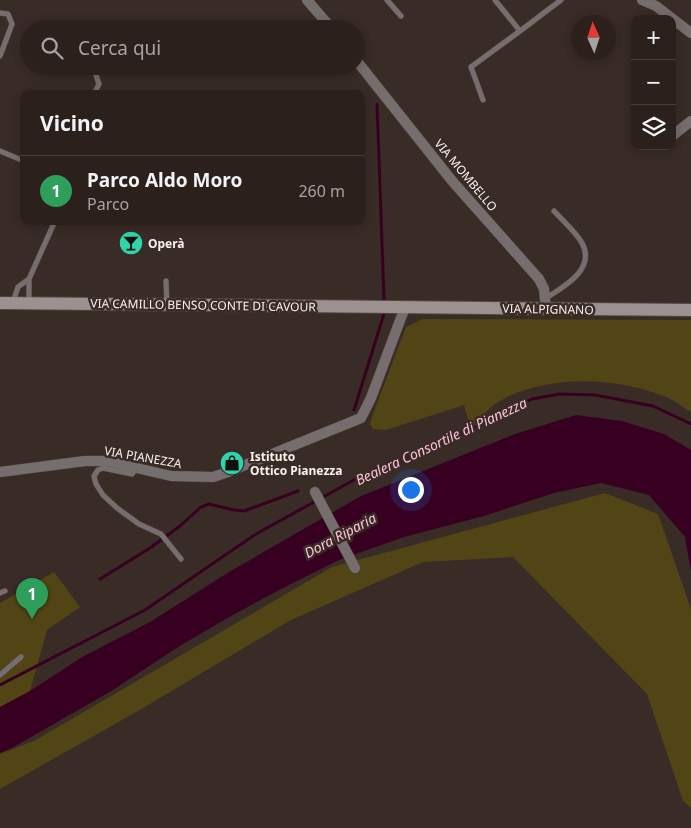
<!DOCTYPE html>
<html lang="it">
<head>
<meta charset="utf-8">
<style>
  :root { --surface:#2b201c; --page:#332825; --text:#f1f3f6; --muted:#a6a3a3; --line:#473e3b; --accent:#b45309 }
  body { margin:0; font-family:"Noto Sans",sans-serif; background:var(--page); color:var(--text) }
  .controls { position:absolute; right:15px; top:15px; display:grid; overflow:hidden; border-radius:10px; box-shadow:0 2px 12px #0003 }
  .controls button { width:45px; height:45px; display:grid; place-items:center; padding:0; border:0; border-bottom:1px solid var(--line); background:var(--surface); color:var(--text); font:25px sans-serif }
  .compass { position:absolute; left:571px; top:15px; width:45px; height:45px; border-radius:50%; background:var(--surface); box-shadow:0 2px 12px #0003; rotate:357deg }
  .you { position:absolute; left:410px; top:489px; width:18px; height:18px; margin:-12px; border:4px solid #fff; border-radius:50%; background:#1a73e8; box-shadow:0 0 0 8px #1a73e833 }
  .badge { display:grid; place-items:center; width:32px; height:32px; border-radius:50%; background:var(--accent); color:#fff; font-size:16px; font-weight:700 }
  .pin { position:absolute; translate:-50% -41px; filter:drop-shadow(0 1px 2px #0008) }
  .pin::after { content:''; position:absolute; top:26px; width:18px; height:15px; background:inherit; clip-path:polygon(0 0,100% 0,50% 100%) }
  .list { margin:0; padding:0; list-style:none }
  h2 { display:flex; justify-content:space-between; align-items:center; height:65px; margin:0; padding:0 20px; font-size:21px }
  h2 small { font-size:16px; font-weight:400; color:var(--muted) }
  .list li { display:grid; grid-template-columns:32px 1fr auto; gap:15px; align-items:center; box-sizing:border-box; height:70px; padding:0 20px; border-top:1px solid var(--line) }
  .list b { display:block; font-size:19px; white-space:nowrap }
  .list p { margin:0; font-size:16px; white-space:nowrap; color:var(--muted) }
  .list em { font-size:16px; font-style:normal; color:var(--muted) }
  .icon { flex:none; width:28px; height:28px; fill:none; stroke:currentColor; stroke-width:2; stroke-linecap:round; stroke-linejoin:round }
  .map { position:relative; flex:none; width:691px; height:828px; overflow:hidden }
  .search { position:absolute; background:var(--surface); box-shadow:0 2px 12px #0003; left:20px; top:20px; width:345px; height:55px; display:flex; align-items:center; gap:12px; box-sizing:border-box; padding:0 18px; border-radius:28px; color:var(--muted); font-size:19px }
  .panel { position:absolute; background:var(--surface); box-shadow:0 2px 12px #0003; left:20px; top:90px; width:345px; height:135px; border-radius:10px }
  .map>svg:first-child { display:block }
  .green { fill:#514516 }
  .water { fill:#380020 }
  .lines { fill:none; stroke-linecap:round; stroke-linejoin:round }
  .stream { stroke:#380020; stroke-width:3 }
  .lane-casing { stroke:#544742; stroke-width:6 }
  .street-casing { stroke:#544742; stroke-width:11 }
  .secondary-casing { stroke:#544742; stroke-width:14 }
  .lane { stroke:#766d6e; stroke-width:5 }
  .street { stroke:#766d6e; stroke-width:10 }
  .secondary { stroke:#9d9091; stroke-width:12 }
  .labels { text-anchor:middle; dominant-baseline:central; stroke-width:5; stroke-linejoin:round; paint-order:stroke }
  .street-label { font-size:12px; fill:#faf1ed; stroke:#392b26 }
  .poi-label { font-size:12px; font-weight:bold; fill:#faf1ed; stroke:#392b26; text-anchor:start }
  .water-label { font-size:14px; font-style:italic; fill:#fec1db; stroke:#392b26 }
</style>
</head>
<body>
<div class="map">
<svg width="691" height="828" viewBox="0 0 691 828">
  <rect width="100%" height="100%" fill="#392b26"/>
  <path class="green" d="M423,319L691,320V412C682,407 672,398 661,395C616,379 567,376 522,391C510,395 497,401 488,410C482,416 478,425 472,432L464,405L386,430L373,429L370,424L371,419L406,327Z
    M605,493L658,514L691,609V808L683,801L647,694L513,557L423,562L291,620L138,711L0,789V754L34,741L332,567Z
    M54,572L80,607L47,630L30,691L0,707V603Z"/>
  <path class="water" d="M576,415L622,421L664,434L691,450V572L685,537L649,495L601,483L554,493L484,516L404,537L339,560L283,588L231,616L178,647L113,690L12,748L0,753V707L30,691L82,657L150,622L229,572L361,496L515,434Z"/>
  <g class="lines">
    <path class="stream" d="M377,104L384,299
      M354,410L383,317L384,312
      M100,579L150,548L180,526L201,507L209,504L234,510L244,511L298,491
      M0,685L145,610L256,534L363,475L426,451L532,399L560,394L595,395L653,406L691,424"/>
    <g class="lane-casing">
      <path id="lane" d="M387,0L401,16
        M495,0L520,31L561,0
        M0,13L8,14L12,24L0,56
        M93,66L99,84L94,94
        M483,100L471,67L520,31
        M0,151L24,161
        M166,281L167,305
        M546,298C565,286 596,269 582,243C576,232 563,221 554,211
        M13,302L18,287L29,279
        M29,303V279L55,221
        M136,468L132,474L103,468L98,470L94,476L96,484L103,495L117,508L139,524L161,534L181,559
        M0,593L5,591
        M0,675L21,657"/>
    </g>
    <g class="street-casing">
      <path id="street" d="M307,0L332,29
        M642,0L656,6L691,33
        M356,60L453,182L539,279L544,289L546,309
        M672,136L691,121
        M0,472L85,461H107L171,476L213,477L228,472L361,418L371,398L405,307
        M315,492L355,568"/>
    </g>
    <g class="secondary-casing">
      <path id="secondary" d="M0,303L691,310"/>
    </g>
    <use href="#lane" class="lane"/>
    <use href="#street" class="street"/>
    <use href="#secondary" class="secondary"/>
  </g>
  <defs>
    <g id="bar-disc" transform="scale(1.25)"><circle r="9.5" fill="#30d4aa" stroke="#392b26"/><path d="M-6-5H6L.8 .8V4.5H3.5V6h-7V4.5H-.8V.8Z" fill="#111"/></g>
    <g id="shop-disc" transform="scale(1.25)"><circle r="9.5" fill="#30d4aa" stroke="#392b26"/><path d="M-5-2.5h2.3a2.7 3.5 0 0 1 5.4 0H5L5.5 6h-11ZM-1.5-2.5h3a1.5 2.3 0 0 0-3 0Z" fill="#111"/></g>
  </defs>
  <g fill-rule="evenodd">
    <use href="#bar-disc" x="131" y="243"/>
    <use href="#shop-disc" x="232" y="463"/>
  </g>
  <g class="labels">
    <g class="street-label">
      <text transform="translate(466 175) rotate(50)">VIA MOMBELLO</text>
      <text transform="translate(203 305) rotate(1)">VIA CAMILLO BENSO CONTE DI CAVOUR</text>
      <text transform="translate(548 309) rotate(1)">VIA ALPIGNANO</text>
      <text transform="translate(143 457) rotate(10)">VIA PIANEZZA</text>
    </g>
    <g class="poi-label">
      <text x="148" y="243">Operà</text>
      <text x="250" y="456">Istituto<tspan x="250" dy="14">Ottico Pianezza</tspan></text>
    </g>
    <g class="water-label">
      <text transform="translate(441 441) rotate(-25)">Bealera Consortile di Pianezza</text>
      <text transform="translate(340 535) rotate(-28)">Dora Riparia</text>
    </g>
  </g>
</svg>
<div class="controls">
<button>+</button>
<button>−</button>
<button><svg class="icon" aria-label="layers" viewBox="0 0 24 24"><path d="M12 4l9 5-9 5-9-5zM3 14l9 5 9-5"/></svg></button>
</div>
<svg class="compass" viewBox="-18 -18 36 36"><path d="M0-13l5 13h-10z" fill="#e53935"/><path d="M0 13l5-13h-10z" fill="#a6a3a3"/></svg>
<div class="you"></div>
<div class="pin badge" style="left:32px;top:619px;background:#2e9e5b">1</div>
<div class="search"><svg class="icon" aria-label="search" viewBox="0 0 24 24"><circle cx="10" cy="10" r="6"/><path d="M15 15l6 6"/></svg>Cerca qui</div>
<section class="panel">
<h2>Vicino<small></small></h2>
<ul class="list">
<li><span class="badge" style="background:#2e9e5b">1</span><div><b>Parco Aldo Moro</b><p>Parco</p></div><em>260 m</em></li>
</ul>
</section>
</div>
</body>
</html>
